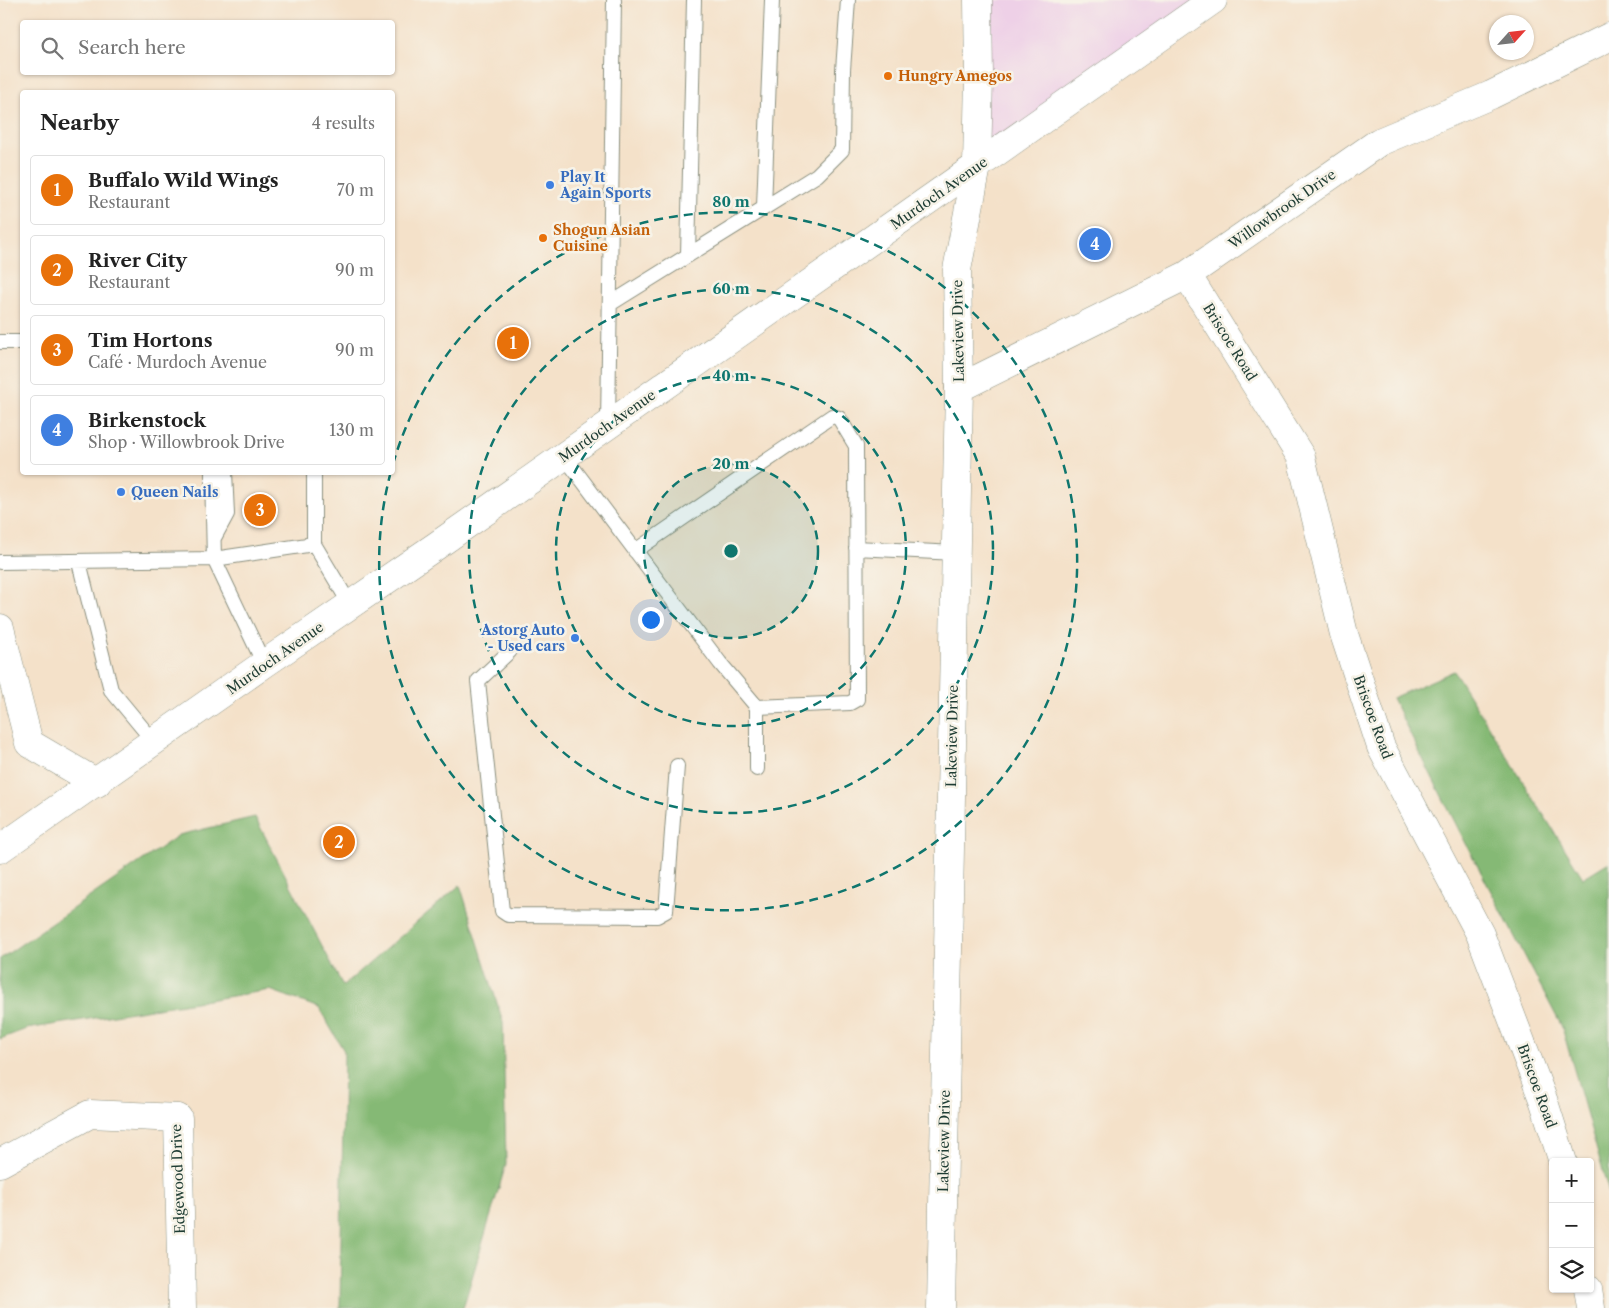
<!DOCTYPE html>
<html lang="en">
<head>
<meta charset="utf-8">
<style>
  :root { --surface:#fff; --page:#f6f6f6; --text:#222; --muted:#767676; --line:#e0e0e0; --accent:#2563eb }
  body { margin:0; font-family:"Libre Caslon Text",serif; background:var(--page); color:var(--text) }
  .controls { position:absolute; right:15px; bottom:15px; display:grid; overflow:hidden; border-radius:5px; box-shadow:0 1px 4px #0004 }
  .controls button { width:45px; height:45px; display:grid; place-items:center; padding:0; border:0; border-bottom:1px solid var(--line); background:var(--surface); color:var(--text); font:25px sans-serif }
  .compass { position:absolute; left:1489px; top:15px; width:45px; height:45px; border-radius:50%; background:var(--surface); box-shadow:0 1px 4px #0004; rotate:63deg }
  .you { position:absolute; left:650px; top:619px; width:18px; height:18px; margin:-12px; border:4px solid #fff; border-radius:50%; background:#1a73e8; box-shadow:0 0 0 8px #1a73e833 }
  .badge { display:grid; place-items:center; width:32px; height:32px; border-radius:50%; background:var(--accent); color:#fff; font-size:16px; font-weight:700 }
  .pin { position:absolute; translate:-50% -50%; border:2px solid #fff; box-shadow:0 1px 5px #0006 }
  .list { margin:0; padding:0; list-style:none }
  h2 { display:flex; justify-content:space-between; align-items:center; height:65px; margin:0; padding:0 20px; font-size:21px }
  h2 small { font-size:16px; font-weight:400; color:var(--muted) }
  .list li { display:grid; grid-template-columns:32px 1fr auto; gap:15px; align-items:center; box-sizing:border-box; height:70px; margin:0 10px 10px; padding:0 10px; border:1px solid var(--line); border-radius:5px }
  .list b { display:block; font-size:19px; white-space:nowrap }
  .list p { margin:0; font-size:16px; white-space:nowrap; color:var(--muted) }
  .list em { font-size:16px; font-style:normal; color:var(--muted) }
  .icon { flex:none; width:28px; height:28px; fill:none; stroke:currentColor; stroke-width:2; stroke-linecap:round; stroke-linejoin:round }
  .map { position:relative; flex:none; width:1609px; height:1308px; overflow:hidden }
  .search { position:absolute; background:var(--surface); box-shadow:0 1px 4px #0004; left:20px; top:20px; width:375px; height:55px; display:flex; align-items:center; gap:12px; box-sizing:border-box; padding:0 18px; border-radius:5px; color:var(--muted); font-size:19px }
  .panel { position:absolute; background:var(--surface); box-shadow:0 1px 4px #0004; left:20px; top:90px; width:375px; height:385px; border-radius:5px }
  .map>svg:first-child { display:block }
  .built { fill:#eed0e7 }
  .forest { fill:#85b974; stroke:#527b54 }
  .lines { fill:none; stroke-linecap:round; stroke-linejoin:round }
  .service-casing { stroke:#8a8f7e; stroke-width:16 }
  .minor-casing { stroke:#8a8f7e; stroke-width:29 }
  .tertiary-casing { stroke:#8a8f7e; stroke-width:29 }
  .primary-casing { stroke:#8a8f7e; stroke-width:29 }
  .service { stroke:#fff; stroke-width:14 }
  .minor { stroke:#fff; stroke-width:28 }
  .tertiary { stroke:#fff; stroke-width:28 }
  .primary { stroke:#fff; stroke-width:28 }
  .ring { fill:none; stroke:#0f766e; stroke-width:2.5; stroke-dasharray:9 6 }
  .food-dot { fill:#e8710a; stroke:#f7f3e8; stroke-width:2 }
  .shop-dot { fill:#3f7fe0; stroke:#f7f3e8; stroke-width:2 }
  .labels { text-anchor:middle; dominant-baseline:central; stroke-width:5; stroke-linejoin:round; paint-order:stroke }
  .food-label { font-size:14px; font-weight:bold; fill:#c56008; stroke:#f7f3e8; text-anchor:start }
  .shop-label { font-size:14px; font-weight:bold; fill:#366cbe; stroke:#f7f3e8; text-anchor:start }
  .street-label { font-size:14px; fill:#1f3d34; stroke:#f7f3e8 }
  .centre { fill:#0f766e; stroke:#f7f3e8; stroke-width:2.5 }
  .ring-label { font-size:15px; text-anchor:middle; font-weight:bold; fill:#0f766e; stroke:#f7f3e8; stroke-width:5; stroke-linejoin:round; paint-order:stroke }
</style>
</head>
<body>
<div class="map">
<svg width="1609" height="1308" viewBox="0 0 1609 1308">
  <rect width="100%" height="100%" fill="#f7f3e8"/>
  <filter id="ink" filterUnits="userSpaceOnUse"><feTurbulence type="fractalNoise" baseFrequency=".02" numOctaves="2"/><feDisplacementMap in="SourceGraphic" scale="10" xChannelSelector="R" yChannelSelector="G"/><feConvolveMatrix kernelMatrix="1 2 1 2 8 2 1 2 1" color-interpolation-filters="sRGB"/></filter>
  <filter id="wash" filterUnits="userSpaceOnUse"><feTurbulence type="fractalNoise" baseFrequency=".0096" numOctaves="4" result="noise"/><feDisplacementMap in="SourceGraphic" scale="20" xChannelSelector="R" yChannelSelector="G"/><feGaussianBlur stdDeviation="1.12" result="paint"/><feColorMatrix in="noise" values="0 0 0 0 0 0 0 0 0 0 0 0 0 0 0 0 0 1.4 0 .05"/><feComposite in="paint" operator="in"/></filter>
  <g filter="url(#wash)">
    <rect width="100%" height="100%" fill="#f4e1c9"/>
    <path class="built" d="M978,0H1213L977,166Z"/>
    <path class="forest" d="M1454,671L1583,878L1609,862V1193L1562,1027L1463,838L1392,698Z
      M255,817L343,986L460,885L503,1022L506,1164L463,1308H340L344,1051L319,1008L270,990L26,1029L0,1039V959L179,835Z"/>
  </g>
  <g filter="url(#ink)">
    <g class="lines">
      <g class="service-casing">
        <path id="service" d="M764,207L772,0
          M688,255L694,0
          M610,304L817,175L842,150L843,70L848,0
          M0,342H22
          M608,425L614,0
          M564,456L720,663L757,707V769
          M212,472L214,559L264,664
          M314,472V544L351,606
          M214,538L227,514L225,472
          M856,548L956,553
          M635,551L832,416L839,418L856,446L857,699L850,703L757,707
          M0,562L214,559L314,544
          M79,562L111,690L154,742
          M510,651L478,681L502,911L508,915L657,916L666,911L677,766"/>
      </g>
      <g class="minor-casing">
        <path id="minor" d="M977,166L979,77L978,0
          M1187,275L1301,457L1344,634L1381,747L1480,934L1544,1102L1563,1162
          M959,388L1187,275L1379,142L1491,95L1609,37
          M0,628L29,743L97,783
          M0,1163L90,1114L178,1118L182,1308
          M1588,1289L1591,1308"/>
      </g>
      <g class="tertiary-casing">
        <path id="tertiary" d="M941,1308L959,388L957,270L977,166"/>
      </g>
      <g class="primary-casing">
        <path id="primary" d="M0,849L264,664L436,546L1213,0"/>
      </g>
      <use href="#service" class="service"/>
      <use href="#minor" class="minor"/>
      <use href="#tertiary" class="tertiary"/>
      <use href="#primary" class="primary"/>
    </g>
  </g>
  <circle cx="731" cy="551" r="87" fill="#0f766e" fill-opacity=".12"/>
  <g class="ring">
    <circle cx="731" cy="551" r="87"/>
    <circle cx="731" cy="551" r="175"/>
    <circle cx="731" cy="551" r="262"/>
    <path d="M393 464A349 349 0 1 1 390 475"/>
  </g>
  <g class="food-dot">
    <circle cx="888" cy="76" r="5"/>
    <circle cx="543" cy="238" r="5"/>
  </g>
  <g class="shop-dot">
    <circle cx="550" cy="185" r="5"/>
    <circle cx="121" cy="492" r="5"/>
    <circle cx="575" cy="638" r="5"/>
  </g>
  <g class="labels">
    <g class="food-label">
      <text x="898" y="76">Hungry Amegos</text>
      <text x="553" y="230">Shogun Asian<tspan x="553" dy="16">Cuisine</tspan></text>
    </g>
    <g class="shop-label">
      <text x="560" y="177">Play It<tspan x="560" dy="16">Again Sports</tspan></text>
      <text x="131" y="492">Queen Nails</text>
      <text x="565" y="630" text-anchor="end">Astorg Auto<tspan x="565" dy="16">- Used cars</tspan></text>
    </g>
    <g class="street-label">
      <text transform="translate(939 193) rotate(-35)">Murdoch Avenue</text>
      <text transform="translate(1282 209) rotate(-35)">Willowbrook Drive</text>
      <text transform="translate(958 331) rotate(-91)">Lakeview Drive</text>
      <text transform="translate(1230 342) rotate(58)">Briscoe Road</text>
      <text transform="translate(607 426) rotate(-35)">Murdoch Avenue</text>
      <text transform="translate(275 658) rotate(-35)">Murdoch Avenue</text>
      <text transform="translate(1373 717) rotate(70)">Briscoe Road</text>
      <text transform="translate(952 736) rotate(-89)">Lakeview Drive</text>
      <text transform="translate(1537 1086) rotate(70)">Briscoe Road</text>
      <text transform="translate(944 1141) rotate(-89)">Lakeview Drive</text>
      <text transform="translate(178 1179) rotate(-92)">Edgewood Drive</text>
    </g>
  </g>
  <circle cx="731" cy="551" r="8" class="centre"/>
  <g class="ring-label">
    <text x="731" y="207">80 m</text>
    <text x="731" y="294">60 m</text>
    <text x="731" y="381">40 m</text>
    <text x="731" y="469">20 m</text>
  </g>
</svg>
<div class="controls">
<button>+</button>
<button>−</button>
<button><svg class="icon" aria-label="layers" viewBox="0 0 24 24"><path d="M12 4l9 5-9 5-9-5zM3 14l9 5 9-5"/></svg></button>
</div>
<svg class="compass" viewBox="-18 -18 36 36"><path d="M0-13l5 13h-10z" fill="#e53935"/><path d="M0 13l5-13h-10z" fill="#767676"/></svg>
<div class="you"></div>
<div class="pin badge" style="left:513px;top:343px;background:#e8710a">1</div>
<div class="pin badge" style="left:339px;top:842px;background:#e8710a">2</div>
<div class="pin badge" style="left:260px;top:510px;background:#e8710a">3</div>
<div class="pin badge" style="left:1095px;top:244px;background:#3f7fe0">4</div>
<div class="search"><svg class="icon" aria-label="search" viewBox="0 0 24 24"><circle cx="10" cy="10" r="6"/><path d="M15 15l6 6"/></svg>Search here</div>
<section class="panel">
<h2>Nearby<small>4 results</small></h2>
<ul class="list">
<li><span class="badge" style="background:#e8710a">1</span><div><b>Buffalo Wild Wings</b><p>Restaurant</p></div><em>70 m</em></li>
<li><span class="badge" style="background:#e8710a">2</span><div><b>River City</b><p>Restaurant</p></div><em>90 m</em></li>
<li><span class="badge" style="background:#e8710a">3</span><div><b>Tim Hortons</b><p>Café · Murdoch Avenue</p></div><em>90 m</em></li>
<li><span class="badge" style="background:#3f7fe0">4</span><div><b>Birkenstock</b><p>Shop · Willowbrook Drive</p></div><em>130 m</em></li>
</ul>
</section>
</div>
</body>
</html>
